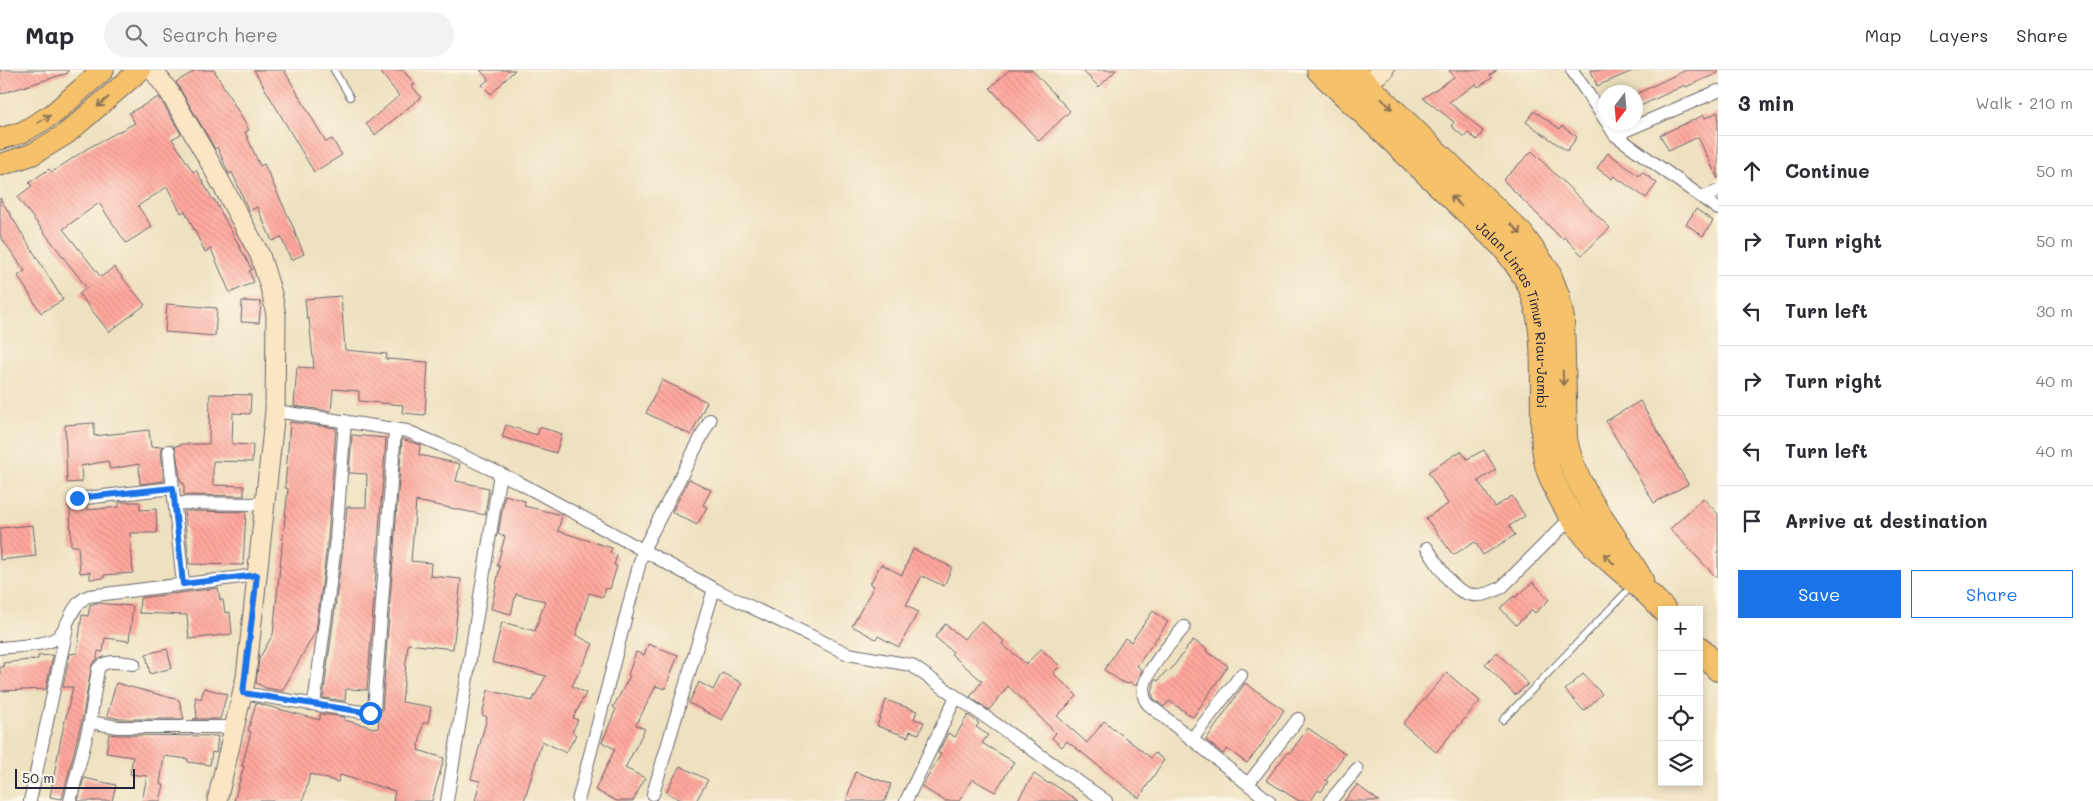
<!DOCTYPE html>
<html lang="en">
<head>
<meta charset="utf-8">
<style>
  :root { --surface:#fff; --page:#f2f2f3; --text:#2b2b33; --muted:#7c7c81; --line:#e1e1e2; --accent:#1a73e8 }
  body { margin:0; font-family:Mali,sans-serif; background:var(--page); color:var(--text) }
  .controls { position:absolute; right:15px; bottom:15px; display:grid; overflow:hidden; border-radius:0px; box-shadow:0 2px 8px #0003 }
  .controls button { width:45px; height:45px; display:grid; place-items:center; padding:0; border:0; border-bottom:1px solid var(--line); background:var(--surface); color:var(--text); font:25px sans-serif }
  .compass { position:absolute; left:1598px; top:15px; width:45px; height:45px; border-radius:50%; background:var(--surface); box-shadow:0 2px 8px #0003; rotate:196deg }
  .scale { position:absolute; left:15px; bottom:12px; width:120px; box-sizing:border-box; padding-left:5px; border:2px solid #22223b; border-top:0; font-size:14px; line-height:18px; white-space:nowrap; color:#22223b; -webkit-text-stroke:4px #fcf5e5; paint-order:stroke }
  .stop { position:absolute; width:15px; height:15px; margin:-11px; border:4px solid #1a73e8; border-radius:50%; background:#fff }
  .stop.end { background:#1a73e8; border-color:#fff; box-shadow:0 1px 5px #0008 }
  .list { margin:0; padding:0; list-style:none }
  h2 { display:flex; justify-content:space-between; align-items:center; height:65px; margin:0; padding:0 20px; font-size:21px }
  h2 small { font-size:16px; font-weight:400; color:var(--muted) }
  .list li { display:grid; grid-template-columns:32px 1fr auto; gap:15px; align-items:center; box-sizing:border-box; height:70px; padding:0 20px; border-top:1px solid var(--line) }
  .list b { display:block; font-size:19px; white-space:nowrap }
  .list em { font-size:16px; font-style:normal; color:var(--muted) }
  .actions { display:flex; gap:10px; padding:15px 20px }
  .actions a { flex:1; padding:11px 0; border:1px solid var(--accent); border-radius:0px; text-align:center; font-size:18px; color:var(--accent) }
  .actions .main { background:var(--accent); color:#fff }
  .icon { flex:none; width:28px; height:28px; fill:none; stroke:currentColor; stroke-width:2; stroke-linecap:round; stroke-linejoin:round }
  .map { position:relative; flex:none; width:1718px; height:731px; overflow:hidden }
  header { display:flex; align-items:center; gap:30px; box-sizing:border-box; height:70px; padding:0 25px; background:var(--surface); border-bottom:1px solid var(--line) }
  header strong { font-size:24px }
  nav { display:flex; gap:28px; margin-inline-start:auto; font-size:18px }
  .search { width:350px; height:45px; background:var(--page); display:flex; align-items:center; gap:12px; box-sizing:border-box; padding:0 18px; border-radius:28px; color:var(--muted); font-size:19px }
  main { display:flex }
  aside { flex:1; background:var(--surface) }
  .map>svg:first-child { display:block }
  .building { fill:url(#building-back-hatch) }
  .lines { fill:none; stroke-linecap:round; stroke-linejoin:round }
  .lane-casing { stroke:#69656a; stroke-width:8 }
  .street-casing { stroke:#69656a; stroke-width:14 }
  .secondary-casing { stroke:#69656a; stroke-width:21 }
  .primary-casing { stroke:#69656a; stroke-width:23 }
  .highway-casing { stroke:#69656a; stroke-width:26 }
  .lane { stroke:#fff; stroke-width:6 }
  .street { stroke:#fff; stroke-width:12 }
  .secondary { stroke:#fbe6c4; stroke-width:19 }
  .primary { stroke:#f5c16b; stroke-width:21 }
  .highway { stroke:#f5c16b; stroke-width:24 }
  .oneway { stroke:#8c7253 }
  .route { stroke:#1a73e8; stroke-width:6 }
  .labels { text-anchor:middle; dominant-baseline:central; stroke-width:4; stroke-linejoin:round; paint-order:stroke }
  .street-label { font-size:14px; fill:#22223b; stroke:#fcf5e5 }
</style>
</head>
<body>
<header>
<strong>Map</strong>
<div class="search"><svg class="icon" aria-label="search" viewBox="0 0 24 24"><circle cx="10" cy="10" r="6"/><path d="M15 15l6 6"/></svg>Search here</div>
<nav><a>Map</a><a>Layers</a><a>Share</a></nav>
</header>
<main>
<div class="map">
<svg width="1718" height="731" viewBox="0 0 1718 731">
  <defs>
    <pattern id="building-back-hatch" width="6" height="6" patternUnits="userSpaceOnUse" patternTransform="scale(1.25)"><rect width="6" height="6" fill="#ffa79d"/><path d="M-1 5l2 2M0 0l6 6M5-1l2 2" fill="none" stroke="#da8f88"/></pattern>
  </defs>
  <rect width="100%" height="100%" fill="#fcf5e5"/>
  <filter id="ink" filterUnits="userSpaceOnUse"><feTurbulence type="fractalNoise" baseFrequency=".02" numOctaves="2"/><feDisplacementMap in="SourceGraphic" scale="10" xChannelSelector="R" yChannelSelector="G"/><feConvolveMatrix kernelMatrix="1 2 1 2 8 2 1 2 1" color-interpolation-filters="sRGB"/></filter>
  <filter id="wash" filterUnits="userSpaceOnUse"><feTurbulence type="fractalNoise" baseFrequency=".0096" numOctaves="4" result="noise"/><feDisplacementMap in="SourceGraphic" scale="20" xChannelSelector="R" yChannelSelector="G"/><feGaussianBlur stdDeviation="1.12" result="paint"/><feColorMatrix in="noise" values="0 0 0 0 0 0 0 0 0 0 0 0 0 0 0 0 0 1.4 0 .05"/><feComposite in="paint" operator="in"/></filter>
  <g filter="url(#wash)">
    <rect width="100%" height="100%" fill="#eee1c0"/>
    <g id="blocks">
      <path class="building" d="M0,0H68V3L0,24Z
        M196,0H214L249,60L245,62L260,96L264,94L295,161H294L304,184L291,190L281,167L272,171L257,137L249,141L232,102L229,104L217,77L215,79L176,12Z
        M254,0H284L326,72L332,69L342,85L314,102Z
        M379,0H403L415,15L412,16L421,27L375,65L366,54L399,26Z
        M480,0H515L491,24L482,15L489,9Z
        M1009,0H1032L1070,41L1039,71L990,18Z
        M1082,0H1116L1099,17Z
        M1449,0H1497L1490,5L1492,8L1478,17L1476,14L1449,32L1483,61L1477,70L1468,63L1464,67L1451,56L1454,52L1423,28L1454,7Z
        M1591,0H1635L1597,16Z
        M1686,0H1718V3L1686,17L1685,15L1636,38V24Z
        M159,27L181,64L172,69L193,102L196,100L213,130L214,129L252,200L249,201L254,212L230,223L211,179L205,182L185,141L181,143L167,117L138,136L152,157L126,173L99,133L63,159L101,207L114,197L145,235L109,262L79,224L87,218L17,127L32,116L29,113L49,99L52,102L88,78L135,53L129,43Z
        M1534,41L1560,59L1562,56L1577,67L1567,81L1526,52Z
        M1718,42V109L1698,67L1669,81L1660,65L1704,45L1705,48Z
        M1532,81L1610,158L1582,185L1564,167L1562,169L1503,110Z
        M1608,83L1639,106L1642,102L1657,113L1646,128L1614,106L1612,109L1597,98Z
        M0,128L63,230L41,243L18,206L25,201L0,166Z
        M1696,139L1713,151L1703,166L1686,154Z
        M341,226L345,280L387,284L386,289L428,292L425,345L402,343L403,335L359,331V321L333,319L331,341L294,336L297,297L314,298L309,249H307L305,229Z
        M242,231L261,232L259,253L241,252Z
        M167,234L217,238L215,266L165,262Z
        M662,310L707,332L691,365L646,343Z
        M210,324L251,325L250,344L233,343L232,374L253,375L252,392L213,391V415L244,416V426L184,425V413H181L175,376L181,375V374H209Z
        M1640,331L1688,414L1654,433L1606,351Z
        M290,352L336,358L328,468L316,561L282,621L266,618L256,613L259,589L273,564L288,418H285Z
        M94,353V366L149,360L151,377L163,376L161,382L164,411L140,414L139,394L110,399L108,391L81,396L82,412L67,413L65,355Z
        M506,355L537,365L540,357L562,364L556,383L502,367Z
        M352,365L386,368L367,620L346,619L345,631L323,628L344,470L347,437H366L367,404L349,403Z
        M402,369L420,375L419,385L460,394L456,411L489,418L485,445L416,431L411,491L431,493L430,506L461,509L453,579L408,574L402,632L431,637L428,653H423L418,680L444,688L432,731H393L395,721L340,705L338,712L310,704L303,731H234L244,696H242L251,662L248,661L256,633L320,650V644L345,647L344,650L378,659L379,645L382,640Z
        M1484,380L1496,400L1478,411L1495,437L1512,426L1525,446L1509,456L1515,465L1483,485L1475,472L1453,485L1426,448L1448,434L1428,402L1461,381L1467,389Z
        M689,409L711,420L703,435L707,437L697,455L672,442Z
        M505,425L525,431L524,436L562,445L558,461L612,478L610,483L617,485L614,495L617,496L610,519L606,518L603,527L589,523L576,565L593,574L572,616L586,623L573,648L578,650L572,662L576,665L566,683L542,671L524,731H475L480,711L471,709L487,647L482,645L488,620L532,631L546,606L492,592L502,552L535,561L545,531L516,524L511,544L491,539L500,496H497L505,466L498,464Z
        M1703,428L1718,444V509L1670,459Z
        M119,432H140V440L156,439L157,463H130L133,503L104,505V508L90,509V502L80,503L78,476H71L70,436H87V440L119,437Z
        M184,441L246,442L243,495L189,494Z
        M33,455L36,486L0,490V458Z
        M913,479L952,497L944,516L922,506L906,535L918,542L899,577L878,566L876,569L852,556L874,516L870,514L881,494L902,505Z
        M1533,512L1549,530L1535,543L1532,540L1516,555L1500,538L1514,526L1515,528Z
        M218,518L220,530H223L225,543L230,542L232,564L189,569L187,545L139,543L140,528Z
        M96,533L133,536L129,571L105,568L103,582L98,581L97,589L92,594L82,650L62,729L50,727L61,668L73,617H63L70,584L77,583L82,545L88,546L90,535Z
        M1153,541L1168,552L1137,596L1142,600L1136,616L1130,612L1128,614L1122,612L1104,600L1125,568L1131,572Z
        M981,551L1004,571L1002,574L1026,594L1041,579L1060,596L1053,603L1077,626L1057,646L1087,673L1104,651L1151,688L1155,683L1164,690L1139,728L1067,671L1062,677L1052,668L1056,663L1008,616L989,640L970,627L982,611L951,584L953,582L935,567L945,554L964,569Z
        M1193,570L1207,579L1206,581L1228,596L1193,647L1169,631L1164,637L1154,629L1152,624L1155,609L1158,611L1166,601L1169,602Z
        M648,574L678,585L665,619L656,616L636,655L645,659L625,698L645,708L633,731H617L595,720L615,679L602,672L616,639L613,637L630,606L628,605L636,582L644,585Z
        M167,579L172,598L150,604L146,584Z
        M1497,582L1528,614L1515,625L1485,594Z
        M53,585L46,619L0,621V597H4L3,593L38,589V586Z
        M722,603L742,613L722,650L689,633L699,612L713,620Z
        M1447,603L1480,631L1436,682L1403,654Z
        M1583,604L1602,624L1584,641L1565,620Z
        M116,613L179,630L184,649H119L107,646Z
        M1245,613L1284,640L1260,677L1247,693L1227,679L1223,684L1206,670Z
        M204,618L227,624L220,649H193L197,648L195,627L201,629Z
        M886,630L917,641L914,649L924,652L919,664L910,661L908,667L877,656Z
        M968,645L979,653L976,657L988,665L982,673L1014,692L995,722L972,709L959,731H945L922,717L941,684L938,683L948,663L955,667Z
        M1308,658L1345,684L1326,710L1328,712L1321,722L1318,720L1311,731H1299L1266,710L1288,682L1290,683Z
        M109,664L118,665L218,666L216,683L212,682L210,695L188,692V689L164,686L160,715H164L160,731H142L147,706L130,704L133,687L106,683Z
        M680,696L708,710L696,731H683L666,722Z
        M855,702L891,714L885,731H846Z
        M1034,704L1049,714L1050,712L1078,731H1017Z
        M84,708L116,715L112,731H78Z
        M1357,715L1379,731H1344Z"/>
    </g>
  </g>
  <g filter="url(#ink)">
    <use href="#blocks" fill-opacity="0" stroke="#69656a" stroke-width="1"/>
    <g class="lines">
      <g class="lane-casing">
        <path id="lane" d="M334,0L350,27
          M1503,650L1632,516"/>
      </g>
      <g class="street-casing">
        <path id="street" d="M1572,0L1606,51
          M1607,52L1615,65L1718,139
          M1615,65L1718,21
          M1703,128L1718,121
          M275,341L407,361L440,375L518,412L714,519L848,584L911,595L1106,731
          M169,381L183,514
          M77,429L173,418
          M175,433L265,434
          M1427,478C1447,508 1461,541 1502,517L1571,448
          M1184,557C1171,574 1130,614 1148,634L1269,731
          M0,578C14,576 43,576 55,569C70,559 69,534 89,526L257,505
          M243,623L368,643L374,639L395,360
          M314,634L336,469L345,351
          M90,652L118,657H235
          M1192,669L1241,605
          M1248,714L1298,649
          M653,724L714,519
          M30,731L67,558
          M70,731L90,652L98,599C105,588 123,593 134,594
          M447,731L500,403
          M578,731L643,480L710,350
          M906,731L956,627
          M1330,731L1357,699"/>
      </g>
      <g class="secondary-casing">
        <path id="secondary" d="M153,0L170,23L207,87L260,185L272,224L276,245L275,341L246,607L217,731
          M1366,13L1384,0"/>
      </g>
      <g class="primary-casing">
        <path id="primary" d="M0,69L23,62L53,44L103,0
          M0,95L33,84L66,64L140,0"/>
      </g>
      <g class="highway-casing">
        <g id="highway">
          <path id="s1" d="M1319,0L1504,177C1512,188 1521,199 1528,212C1547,250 1542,304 1543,346C1543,367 1543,389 1552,409C1565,441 1587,472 1614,494C1632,510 1648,522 1664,540"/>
          <path d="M1351,0L1521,164L1548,202L1557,225L1562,249L1565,369C1575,423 1615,463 1641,510"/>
          <path d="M1699,578L1718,599"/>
        </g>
      </g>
      <use href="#lane" class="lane"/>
      <use href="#street" class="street"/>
      <use href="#secondary" class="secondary"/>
      <use href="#primary" class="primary"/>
      <use href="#highway" class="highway"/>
    </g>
    <defs><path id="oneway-shaft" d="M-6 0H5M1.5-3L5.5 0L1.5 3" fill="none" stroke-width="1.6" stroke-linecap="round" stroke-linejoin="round" transform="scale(1.25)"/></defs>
    <g class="oneway">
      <use href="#oneway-shaft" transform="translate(103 32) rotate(139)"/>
      <use href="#oneway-shaft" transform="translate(1387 34) rotate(44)"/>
      <use href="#oneway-shaft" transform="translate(44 49) rotate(-32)"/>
      <use href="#oneway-shaft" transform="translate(1456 131) rotate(-136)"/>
      <use href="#oneway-shaft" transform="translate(1516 159) rotate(45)"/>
      <use href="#oneway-shaft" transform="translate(1563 308) rotate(89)"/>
      <use href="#oneway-shaft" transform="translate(1609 489) rotate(-134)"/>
    </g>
  </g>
  <g class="lines" filter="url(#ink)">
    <path class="route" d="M77,428L173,418L183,514L257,505L243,623L370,643"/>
  </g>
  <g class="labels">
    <g class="street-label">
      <text stroke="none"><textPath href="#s1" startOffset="324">Jalan Lintas Timur Riau-Jambi</textPath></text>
    </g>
  </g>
</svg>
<div class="controls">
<button>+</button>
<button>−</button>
<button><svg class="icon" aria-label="locate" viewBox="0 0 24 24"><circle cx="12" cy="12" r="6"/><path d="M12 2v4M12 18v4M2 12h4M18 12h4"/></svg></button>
<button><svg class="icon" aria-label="layers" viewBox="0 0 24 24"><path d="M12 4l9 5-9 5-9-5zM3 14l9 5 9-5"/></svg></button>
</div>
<svg class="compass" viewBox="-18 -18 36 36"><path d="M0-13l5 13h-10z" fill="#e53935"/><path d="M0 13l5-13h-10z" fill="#7c7c81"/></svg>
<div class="scale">50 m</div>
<div class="stop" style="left:370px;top:643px"></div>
<div class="stop end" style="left:77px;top:428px"></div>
</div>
<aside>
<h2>3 min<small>Walk · 210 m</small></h2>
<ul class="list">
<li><svg class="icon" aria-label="ahead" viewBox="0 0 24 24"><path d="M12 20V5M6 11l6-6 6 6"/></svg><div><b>Continue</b></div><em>50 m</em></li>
<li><svg class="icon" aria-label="right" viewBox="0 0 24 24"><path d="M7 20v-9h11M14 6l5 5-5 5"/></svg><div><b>Turn right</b></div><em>50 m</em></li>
<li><svg class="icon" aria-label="left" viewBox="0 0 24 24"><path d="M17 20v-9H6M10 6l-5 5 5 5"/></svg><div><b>Turn left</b></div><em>30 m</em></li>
<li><svg class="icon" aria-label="right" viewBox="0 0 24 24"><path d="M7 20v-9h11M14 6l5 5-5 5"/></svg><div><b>Turn right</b></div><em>40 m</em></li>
<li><svg class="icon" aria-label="left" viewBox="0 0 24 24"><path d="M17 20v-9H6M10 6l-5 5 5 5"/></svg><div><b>Turn left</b></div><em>40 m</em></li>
<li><svg class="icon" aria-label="arrive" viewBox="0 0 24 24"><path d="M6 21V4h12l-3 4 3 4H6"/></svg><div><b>Arrive at destination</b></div></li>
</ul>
<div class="actions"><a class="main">Save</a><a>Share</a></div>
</aside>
</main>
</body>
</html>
